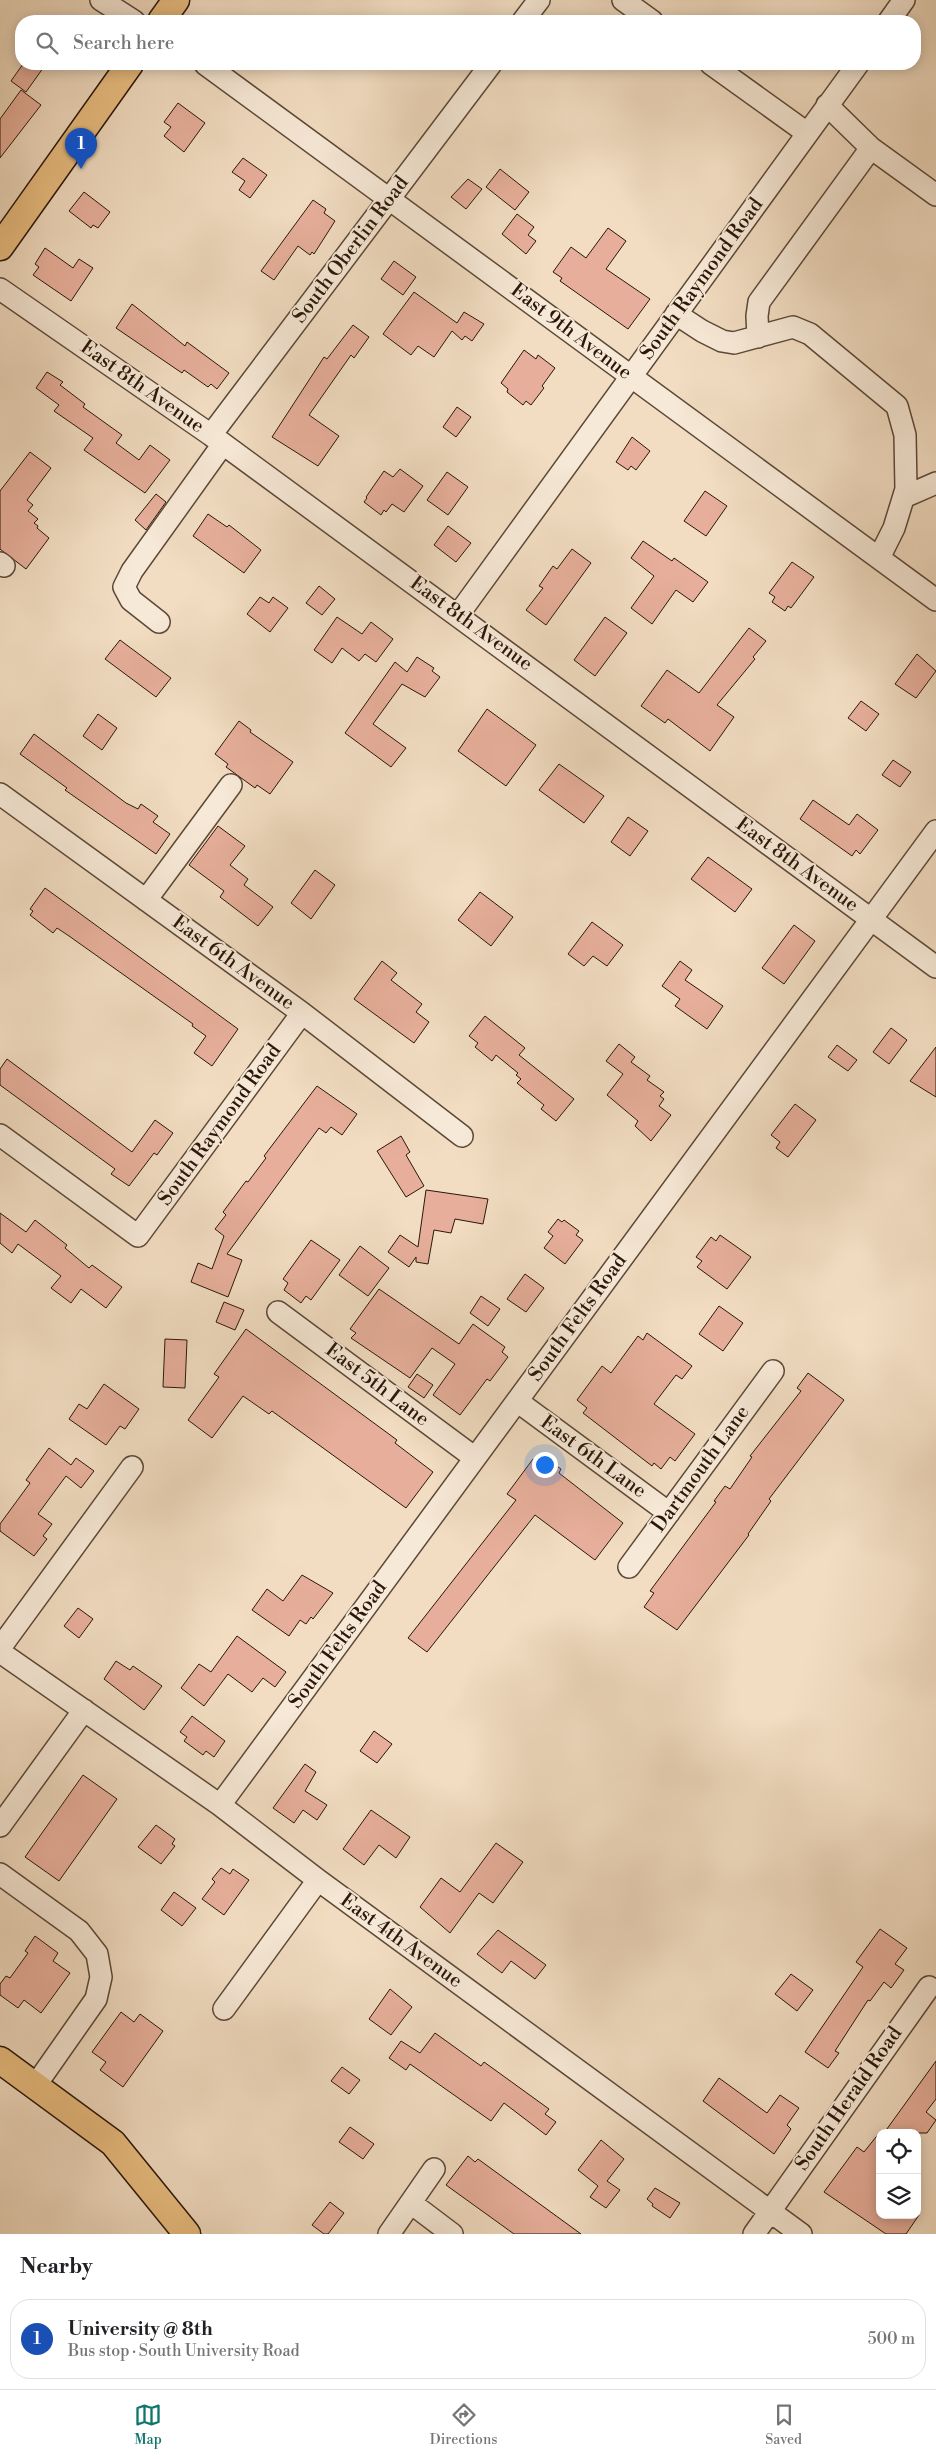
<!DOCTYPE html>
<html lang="en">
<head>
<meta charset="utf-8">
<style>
  :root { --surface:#fff; --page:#f6f6f6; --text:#202124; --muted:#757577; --line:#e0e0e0; --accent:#0f766e }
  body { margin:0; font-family:"Libre Bodoni",serif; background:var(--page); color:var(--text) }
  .controls { position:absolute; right:15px; bottom:15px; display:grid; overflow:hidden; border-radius:10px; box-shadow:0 2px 12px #0003 }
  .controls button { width:45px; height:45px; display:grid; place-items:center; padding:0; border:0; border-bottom:1px solid var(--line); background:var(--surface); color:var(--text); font:25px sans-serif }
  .you { position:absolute; left:544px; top:1464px; width:18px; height:18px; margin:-12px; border:4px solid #fff; border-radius:50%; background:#1a73e8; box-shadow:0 0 0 8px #1a73e833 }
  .badge { display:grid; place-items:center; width:32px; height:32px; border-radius:50%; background:var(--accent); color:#fff; font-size:16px; font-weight:700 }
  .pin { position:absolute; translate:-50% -41px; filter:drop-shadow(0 1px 2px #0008) }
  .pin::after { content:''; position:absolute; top:26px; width:18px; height:15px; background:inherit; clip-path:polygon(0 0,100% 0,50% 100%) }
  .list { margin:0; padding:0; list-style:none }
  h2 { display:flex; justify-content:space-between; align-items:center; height:65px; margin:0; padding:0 20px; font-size:21px }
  h2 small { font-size:16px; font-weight:400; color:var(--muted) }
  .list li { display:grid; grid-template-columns:32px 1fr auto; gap:15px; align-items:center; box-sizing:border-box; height:80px; margin:0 10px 10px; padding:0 10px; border:1px solid var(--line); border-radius:20px }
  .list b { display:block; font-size:19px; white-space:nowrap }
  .list p { margin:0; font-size:16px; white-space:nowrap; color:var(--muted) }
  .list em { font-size:16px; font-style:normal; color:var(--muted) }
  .icon { flex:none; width:28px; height:28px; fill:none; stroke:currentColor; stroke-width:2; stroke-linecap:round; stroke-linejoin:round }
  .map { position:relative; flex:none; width:936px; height:2234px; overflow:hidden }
  .search { position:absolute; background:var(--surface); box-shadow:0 2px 12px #0003; left:15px; right:15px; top:15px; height:55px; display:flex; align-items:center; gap:12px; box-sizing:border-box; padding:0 18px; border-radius:20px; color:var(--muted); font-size:19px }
  .sheet { height:155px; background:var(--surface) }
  nav { display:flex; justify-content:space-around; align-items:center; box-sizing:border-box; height:70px; border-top:1px solid var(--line); background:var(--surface); font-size:14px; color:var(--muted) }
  nav a { display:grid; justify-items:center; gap:2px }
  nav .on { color:var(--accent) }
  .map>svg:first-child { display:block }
  .building { fill:#e7af9b; stroke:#2a170a }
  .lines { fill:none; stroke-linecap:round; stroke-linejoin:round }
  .minor-casing { stroke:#5c4838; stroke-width:24 }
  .major-casing { stroke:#2a170a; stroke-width:29 }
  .minor { stroke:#f7e9d7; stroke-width:21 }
  .major { stroke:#e9be81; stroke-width:26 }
  .labels { text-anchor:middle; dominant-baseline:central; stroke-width:4; stroke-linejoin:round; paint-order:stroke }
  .street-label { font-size:20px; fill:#2a170a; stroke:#f7e9d7 }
</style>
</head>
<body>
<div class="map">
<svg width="936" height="2234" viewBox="0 0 936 2234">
  <rect width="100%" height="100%" fill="#f2ddc2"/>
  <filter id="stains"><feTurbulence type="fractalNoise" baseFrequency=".004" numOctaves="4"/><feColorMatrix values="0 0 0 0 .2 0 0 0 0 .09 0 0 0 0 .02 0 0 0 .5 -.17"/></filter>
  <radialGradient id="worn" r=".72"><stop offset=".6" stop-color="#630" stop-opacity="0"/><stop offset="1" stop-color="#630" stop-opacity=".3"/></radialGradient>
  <path class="building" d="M23,64H46L26,92L11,81Z
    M21,90L41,105L0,158V119Z
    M178,103L205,123L184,152L164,136L171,127L164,122Z
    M243,158L267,175L250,198L239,190L245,181L232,172Z
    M500,169L529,192L515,210L486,187Z
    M468,179L482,189L466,209L451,197Z
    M84,192L110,212L98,228L93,225L91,228L69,211Z
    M313,200L326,209L324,213L335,221L314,254L312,252L310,255L298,246L274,280L261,271Z
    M517,214L534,227L528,235L536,241L526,254L502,234Z
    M608,228L626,241L606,269L650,299L628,329L560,281L562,278L553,272L571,247L586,258Z
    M45,248L73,268L79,259L93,268L71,301L33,275L39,267L35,264Z
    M394,261L416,277L403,295L381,279Z
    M414,292L457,323L464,312L484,324L472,341L465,336L462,340L452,331L434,357L418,346L411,355L383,334Z
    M132,304L185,346L187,342L229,373L217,389L211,384L208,387L184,370L182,373L116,328Z
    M353,325L369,337L354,358L351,355L309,415L339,436L318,466L272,437L324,357L327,359Z
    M524,350L536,359L538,355L555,368L542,386L544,388L531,405L526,401L523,405L507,392L508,389L501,383Z
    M47,372L63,382L60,385L85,404L83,407L122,435L116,443L139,460L150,445L170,460L145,493L84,450L93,438L54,411L59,405L36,388Z
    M457,407L471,417L456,437L443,427Z
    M632,437L650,451L636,470L631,466L628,470L616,462Z
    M30,452L51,468L27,500L33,505L28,511L38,519L34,523L38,526L37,528L49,538L26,569L0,549V491Z
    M400,469L423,486L404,512L392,504L386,512L384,510L381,515L364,502L367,498L366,497L384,471L393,477Z
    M447,472L468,487L448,515L427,500Z
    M705,491L727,506L706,536L684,521Z
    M156,494L166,502L146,530L135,520Z
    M208,514L227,527L229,525L261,550L244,573L193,536Z
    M448,526L471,543L456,562L434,545Z
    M643,541L672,561L674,558L708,582L693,602L676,590L652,624L631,608L654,576L631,558Z
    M572,549L591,563L546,625L526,610L543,588L539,586L553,566L557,569Z
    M792,562L814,577L791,608L788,606L785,611L772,602L775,597L769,593Z
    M319,586L335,599L322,615L306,603Z
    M260,597L269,603L273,597L288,608L270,632L247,614Z
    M337,617L362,634L371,622L393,639L376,662L365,654L359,661L342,648L332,663L314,650Z
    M605,617L627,633L595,676L574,660Z
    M749,628L766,641L753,657L755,659L717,705L734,717L710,751L668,719L665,723L641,706L667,670L699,693Z
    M120,640L171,678L156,697L105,659Z
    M917,654L936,671L916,698L895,684Z
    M417,657L434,668L432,671L440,677L425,697L402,684L373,724L406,748L391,767L345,733L395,662L407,672Z
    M861,701L879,714L866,731L848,718Z
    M487,709L536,745L506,786L458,751Z
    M98,714L117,728L102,750L83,736Z
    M239,721L251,730L250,732L293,762L270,794L257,785L255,788L226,767L228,764L215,754Z
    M34,734L126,803L138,809L141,804L158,816L153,822L170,834L156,854L65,790L67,788L20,754Z
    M893,760L911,772L900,787L882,775Z
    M559,764L604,796L584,823L539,790Z
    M813,800L849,825L857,814L878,830L860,854L856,850L852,856L800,819Z
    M628,817L648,831L630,856L611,842Z
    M218,826L245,846L230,865L248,879L244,885L273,907L258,926L220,897L224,891L189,865Z
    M708,857L752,889L735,912L691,879Z
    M315,870L335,885L311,919L291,903Z
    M45,888L238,1029L212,1066L194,1053L206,1036L192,1026L193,1024L69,936L57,928L53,933L30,915L33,911L30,909Z
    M480,892L513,917L491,946L458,920Z
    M592,922L623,945L607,966L593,956L584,966L568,954Z
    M794,925L815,941L784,984L762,968Z
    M382,961L397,973L391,980L422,1004L416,1012L429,1022L414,1043L354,999Z
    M680,961L692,970L685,980L723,1006L707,1029L675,1006L680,999L662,986Z
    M485,1016L525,1048L519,1055L574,1099L556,1121L541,1109L544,1105L517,1083L521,1079L516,1075L518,1073L496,1055L492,1061L475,1047L478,1043L469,1036Z
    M891,1028L907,1040L889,1064L873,1052Z
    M619,1044L635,1057L631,1062L650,1076L647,1080L664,1092L660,1096L664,1099L659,1106L671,1115L651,1141L635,1126L638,1121L607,1095L623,1074L606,1061Z
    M837,1045L857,1060L848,1071L828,1057Z
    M936,1047V1097L910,1081Z
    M7,1059L132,1152L155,1120L173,1133L157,1155L154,1153L129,1186L111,1174L115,1169L0,1085V1069Z
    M317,1086L357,1114L342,1135L331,1127L326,1133L319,1128L227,1254L242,1260L228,1297L191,1282L198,1263L212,1269L224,1236L215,1229L226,1215L223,1212L246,1181L248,1182L266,1158L264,1156Z
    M795,1104L816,1120L788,1157L776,1148L780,1142L771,1135Z
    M401,1136L410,1152L406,1155L424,1186L406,1197L377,1151Z
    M426,1190L488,1199L483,1224L455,1219L451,1233L434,1230L428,1264L416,1262V1257L409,1267L388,1252L400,1235L418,1247Z
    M0,1213L26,1232L35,1220L67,1245L65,1248L89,1268L92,1265L122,1287L106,1308L81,1289L71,1303L51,1288L61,1276L18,1244L12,1253L0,1243Z
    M558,1219L562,1222L564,1220L579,1231L576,1235L583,1240L565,1264L544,1248L553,1236L548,1232Z
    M720,1235L751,1257L727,1289L697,1267L702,1261L696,1257L711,1237L716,1241Z
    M311,1240L340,1260L311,1300L306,1296L301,1303L284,1290L288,1283L283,1279Z
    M360,1246L389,1268L368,1296L339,1275Z
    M525,1274L544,1288L526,1312L507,1299Z
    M379,1289L459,1344L473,1324L505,1347L502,1352L508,1357L490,1381L487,1379L460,1415L433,1395L455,1364L432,1348L410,1378L351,1338L356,1333L350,1329Z
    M481,1296L500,1309L488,1326L470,1313Z
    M224,1302L244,1310L235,1330L216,1322Z
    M719,1306L743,1323L723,1351L699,1334Z
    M246,1329L397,1440L395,1443L433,1472L406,1508L272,1411L269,1414L243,1396L212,1438L188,1420L219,1377L214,1374Z
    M647,1333L692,1366L682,1379L676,1375L654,1404L695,1434L675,1461L670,1457L661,1469L654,1463L652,1466L583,1413L587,1408L577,1400L602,1366L611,1373L638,1336L643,1340Z
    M165,1339L187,1340L185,1388L163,1387Z
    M808,1373L844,1400L769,1499L771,1501L748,1534L749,1535L677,1630L644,1607L654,1593L650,1591L716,1502L714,1501L725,1486L730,1489L752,1457L750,1456L801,1391L797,1388Z
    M417,1374L433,1385L424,1398L408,1387Z
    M104,1384L139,1409L125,1429L120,1426L106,1445L69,1419L79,1404L87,1409Z
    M49,1448L71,1465L76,1458L94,1471L81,1488L66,1476L38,1514L52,1524L43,1536L47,1539L34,1556L0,1531V1524L30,1483L26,1480Z
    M533,1459L542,1465L546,1459L561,1469L559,1473L623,1523L595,1560L535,1515L427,1652L408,1638L516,1500L507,1494Z
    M302,1575L333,1593L313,1619L311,1617L306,1624L300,1620L289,1636L252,1610L267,1589L283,1601Z
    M78,1608L93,1619L79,1638L64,1626Z
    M237,1636L286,1672L275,1687L263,1678L252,1692L228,1674L204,1706L181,1688L199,1664L211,1672Z
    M116,1661L130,1670L133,1666L162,1686L144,1710L104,1679Z
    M192,1716L225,1741L214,1757L206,1751L203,1755L184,1741L187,1737L180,1732Z
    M374,1731L392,1744L377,1763L360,1751Z
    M305,1764L316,1772L305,1791L327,1805L317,1820L303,1810L294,1823L273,1808Z
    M83,1775L117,1799L59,1881L25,1857Z
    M371,1810L410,1837L396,1858L379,1845L364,1865L343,1849Z
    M156,1825L175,1839L172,1844L175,1846L161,1864L138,1847Z
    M496,1843L523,1862L493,1903L479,1893L450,1933L420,1907L441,1878L460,1892Z
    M221,1868L230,1874L233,1869L249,1880L224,1915L202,1899L215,1882L212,1879Z
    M174,1892L196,1908L182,1926L161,1910Z
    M880,1929L907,1948L895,1964L904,1970L891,1988L884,1982L870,2001L868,2000L835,2051L839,2053L828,2068L805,2052L863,1967L856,1962Z
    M498,1930L546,1965L535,1979L511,1961L502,1973L477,1954Z
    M35,1936L58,1953L53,1961L70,1973L41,2013L24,2000L18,2008L0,1995V1984L6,1976L10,1978L28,1953L25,1951Z
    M791,1974L813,1990L797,2011L775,1994Z
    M390,1989L412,2007L391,2035L369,2019Z
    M121,2012L134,2022L140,2014L163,2031L123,2087L100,2070L106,2062L92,2052Z
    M435,2033L481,2066L484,2062L549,2109L545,2114L556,2122L546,2135L504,2103L491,2121L410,2064L406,2070L389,2058L401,2041L420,2053Z
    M936,2061V2099L926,2112L936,2120L927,2133H884Z
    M342,2067L360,2080L349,2094L331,2081Z
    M719,2078L767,2113L780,2095L799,2108L787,2125L791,2129L774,2154L703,2101Z
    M350,2127L374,2144L363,2159L339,2142Z
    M880,2132V2215H919L906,2234H886L824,2192L857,2147L864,2152Z
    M601,2140L624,2159L607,2181L620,2190L606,2208L590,2197L598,2186L578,2170Z
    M468,2156L475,2162L478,2159L581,2234H514L446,2185Z
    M655,2188L680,2203L670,2218L652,2206L653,2204L647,2199Z
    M330,2202L344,2213L328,2234H324L312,2225Z"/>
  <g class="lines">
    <g class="minor-casing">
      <path id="minor" d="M101,0L134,21
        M623,0L652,21
        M523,21L539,0
        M889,21L904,0
        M205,64L936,600
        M711,64L807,133
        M871,148L936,195
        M0,289L211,435L936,967
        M676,314L702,331L722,341L734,343L793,327L810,334L897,406L905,435L906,489L894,528L879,558
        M758,337L757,316L759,302L871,148L827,105
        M211,435L491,64
        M904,497L936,483
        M0,563L4,566
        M458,615L858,64
        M159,622L131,600L124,587L132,571L223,444
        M0,794L302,1013L462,1136
        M146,900L231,785
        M0,1135L138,1236L302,1013
        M278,1312L475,1458
        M517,1401L669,1513
        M629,1567L773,1371
        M0,1648L132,1467
        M0,1652L220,1805L318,1880L801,2234
        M220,1805L936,831
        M0,1826L84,1710
        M0,1874L79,1931L97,1954L101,1977L96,1999L35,2086
        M224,2009L318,1880
        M411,2203L452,2234
        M389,2234L434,2169
        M754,2234L929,1987"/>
    </g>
    <g class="major-casing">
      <path id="major" d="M161,21L176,0
        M0,247L130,64
        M0,2060L113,2143L187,2234"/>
    </g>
    <use href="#minor" class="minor"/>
    <use href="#major" class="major"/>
  </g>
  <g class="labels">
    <g class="street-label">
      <text transform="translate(351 250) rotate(-53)">South Oberlin Road</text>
      <text transform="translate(702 279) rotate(-54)">South Raymond Road</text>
      <text transform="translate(571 332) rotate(37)">East 9th Avenue</text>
      <text transform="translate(142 387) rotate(35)">East 8th Avenue</text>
      <text transform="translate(471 624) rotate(36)">East 8th Avenue</text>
      <text transform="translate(797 865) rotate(36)">East 8th Avenue</text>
      <text transform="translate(233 963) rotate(36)">East 6th Avenue</text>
      <text transform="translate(220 1125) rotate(-54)">South Raymond Road</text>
      <text transform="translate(578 1318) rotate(-54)">South Felts Road</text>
      <text transform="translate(377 1385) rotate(37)">East 5th Lane</text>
      <text transform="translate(593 1457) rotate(36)">East 6th Lane</text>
      <text transform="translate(701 1469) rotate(-54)">Dartmouth Lane</text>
      <text transform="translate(338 1645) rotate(-54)">South Felts Road</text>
      <text transform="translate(401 1941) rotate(36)">East 4th Avenue</text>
      <text transform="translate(849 2099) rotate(-55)">South Herald Road</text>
    </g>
  </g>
  <rect width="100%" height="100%" filter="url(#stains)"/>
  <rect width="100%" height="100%" fill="url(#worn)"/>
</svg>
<div class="controls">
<button><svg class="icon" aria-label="locate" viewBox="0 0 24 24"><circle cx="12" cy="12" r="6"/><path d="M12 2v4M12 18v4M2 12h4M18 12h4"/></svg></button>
<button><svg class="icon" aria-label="layers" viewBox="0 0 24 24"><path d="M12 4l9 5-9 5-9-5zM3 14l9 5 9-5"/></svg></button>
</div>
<div class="you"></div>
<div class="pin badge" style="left:81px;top:169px;background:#1a4fb4">1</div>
<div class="search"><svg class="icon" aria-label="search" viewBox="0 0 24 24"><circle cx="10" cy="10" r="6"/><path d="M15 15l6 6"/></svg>Search here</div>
</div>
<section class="sheet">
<h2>Nearby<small></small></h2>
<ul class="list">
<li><span class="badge" style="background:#1a4fb4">1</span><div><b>University @ 8th</b><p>Bus stop · South University Road</p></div><em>500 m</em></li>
</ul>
</section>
<nav>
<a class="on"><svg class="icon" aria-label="map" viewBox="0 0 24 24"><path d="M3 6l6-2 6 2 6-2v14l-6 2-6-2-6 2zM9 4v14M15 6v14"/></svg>Map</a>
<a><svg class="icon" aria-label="directions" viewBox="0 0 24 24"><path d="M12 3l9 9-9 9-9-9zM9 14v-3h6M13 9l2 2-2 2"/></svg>Directions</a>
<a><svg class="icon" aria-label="saved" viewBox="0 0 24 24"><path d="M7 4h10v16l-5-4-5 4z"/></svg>Saved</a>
</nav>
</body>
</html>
